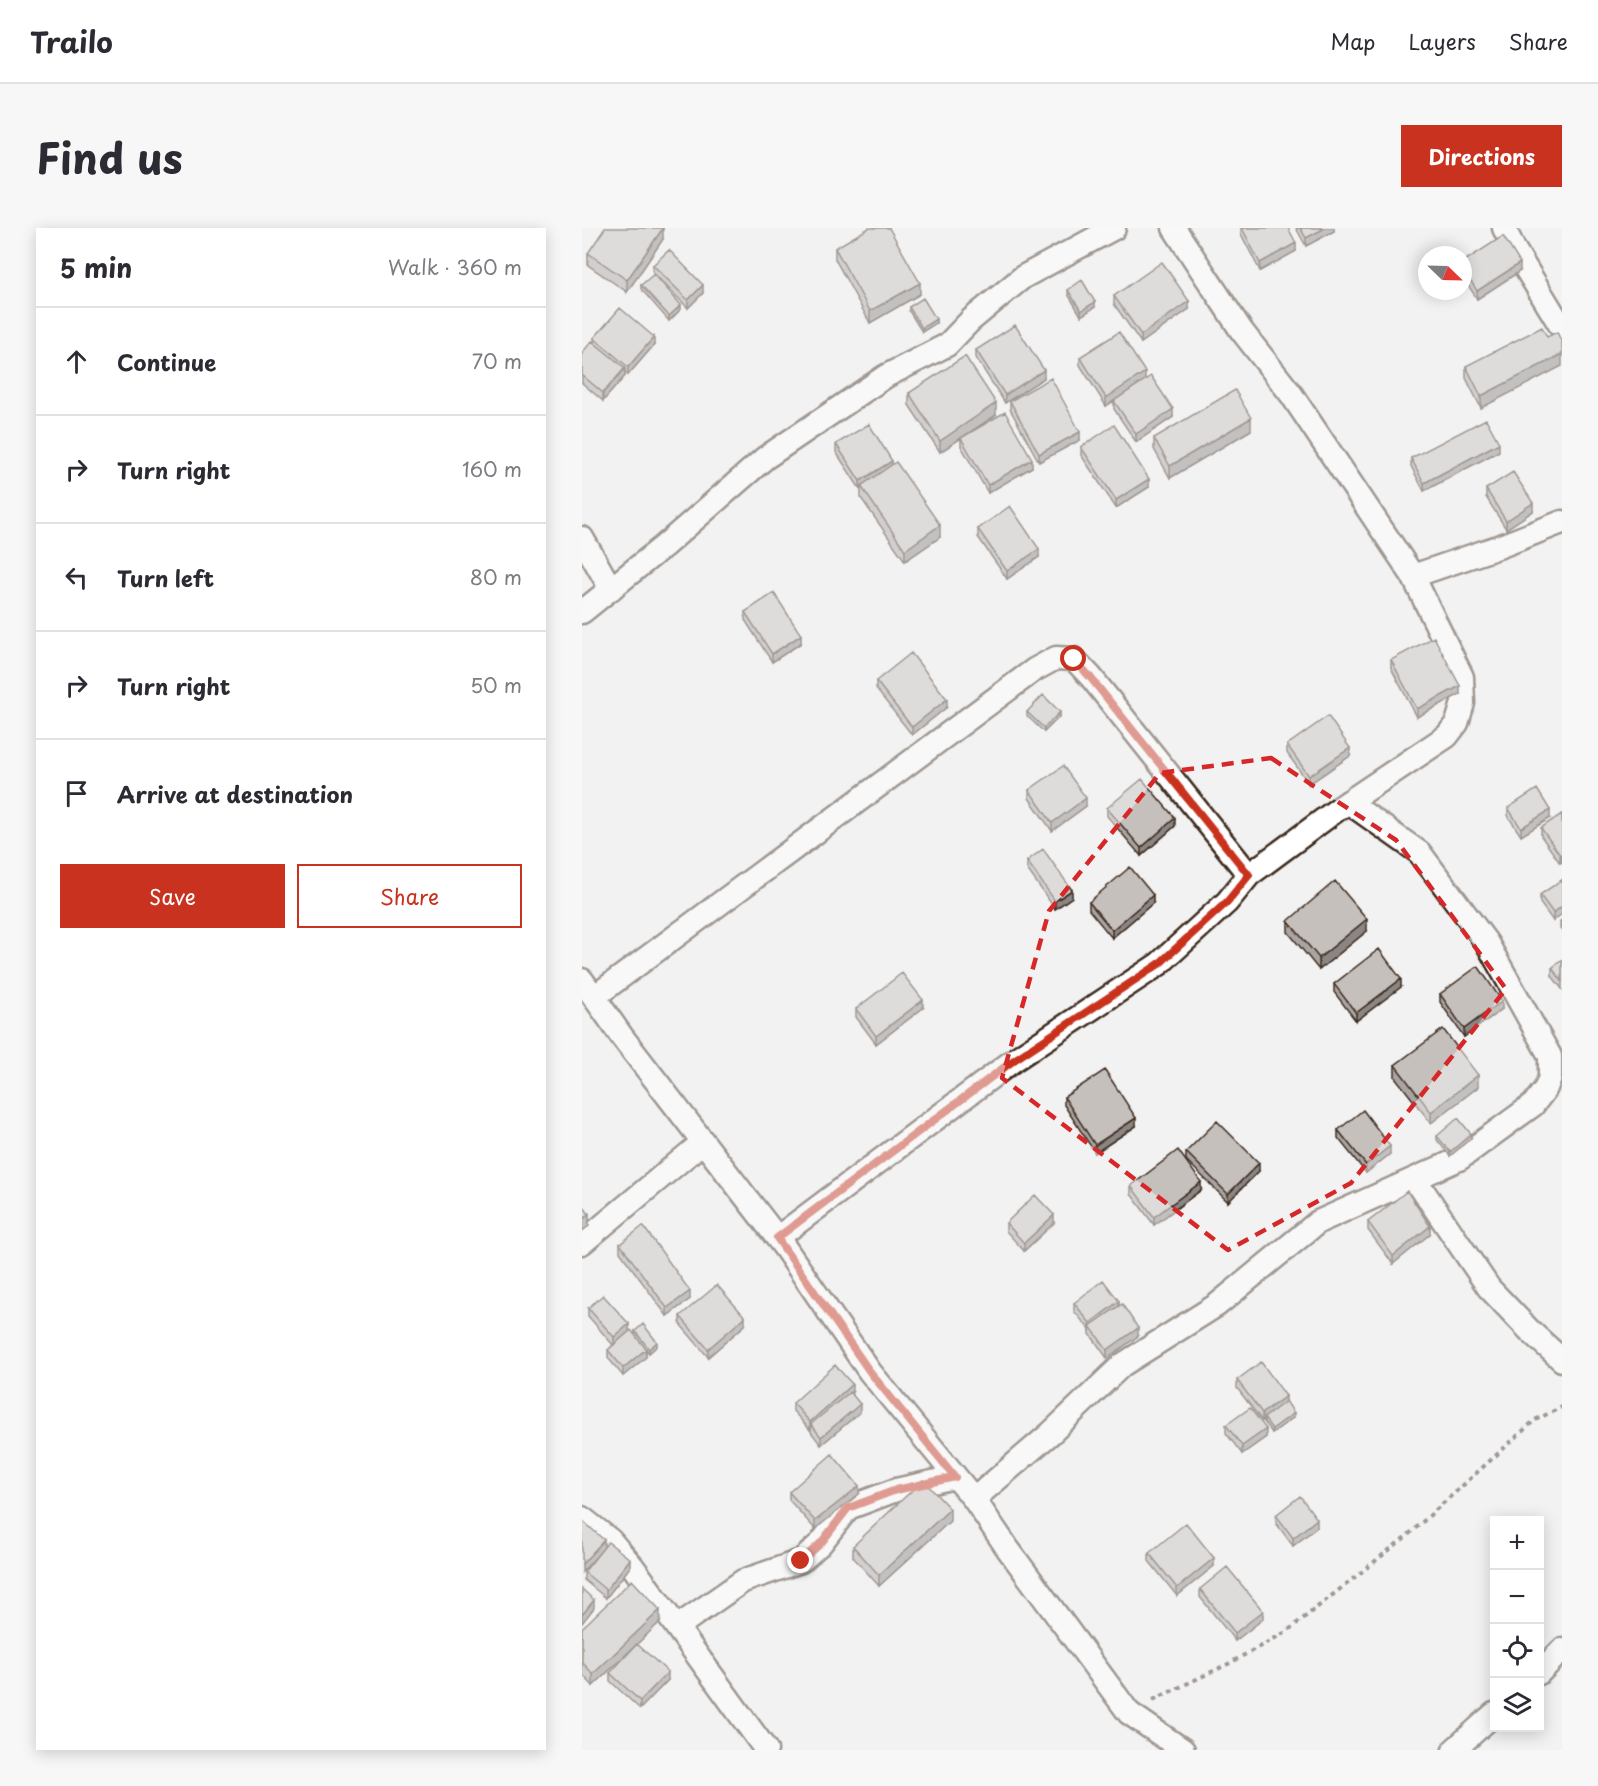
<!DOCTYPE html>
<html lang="en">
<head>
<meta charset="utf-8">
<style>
  :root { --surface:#fff; --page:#f7f7f7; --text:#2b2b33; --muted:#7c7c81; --line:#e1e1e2; --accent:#c8321e }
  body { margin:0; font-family:"Playpen Sans",sans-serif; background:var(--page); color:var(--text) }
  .controls { position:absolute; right:18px; bottom:18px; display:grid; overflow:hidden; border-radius:0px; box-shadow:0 3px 15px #0003 }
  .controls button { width:54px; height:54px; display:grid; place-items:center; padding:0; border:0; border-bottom:2px solid var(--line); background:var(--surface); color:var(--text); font:30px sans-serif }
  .compass { position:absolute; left:836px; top:18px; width:54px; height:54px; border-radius:50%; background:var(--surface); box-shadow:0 3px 15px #0003; rotate:113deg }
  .stop { position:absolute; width:18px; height:18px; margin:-14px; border:4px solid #c8321e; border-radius:50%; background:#fff }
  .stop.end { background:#c8321e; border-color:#fff; box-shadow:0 2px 6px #0008 }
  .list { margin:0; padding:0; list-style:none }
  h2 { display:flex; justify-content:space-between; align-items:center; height:78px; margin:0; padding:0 24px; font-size:26px }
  h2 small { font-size:20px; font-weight:400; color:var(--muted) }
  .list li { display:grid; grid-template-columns:39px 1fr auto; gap:18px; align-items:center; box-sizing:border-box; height:108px; padding:0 24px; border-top:2px solid var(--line) }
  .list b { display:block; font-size:22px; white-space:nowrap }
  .list em { font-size:20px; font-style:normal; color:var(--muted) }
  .actions { display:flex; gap:12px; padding:18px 24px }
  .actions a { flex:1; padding:14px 0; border:2px solid var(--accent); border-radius:0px; text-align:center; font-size:21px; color:var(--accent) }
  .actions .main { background:var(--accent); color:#fff }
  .icon { flex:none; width:33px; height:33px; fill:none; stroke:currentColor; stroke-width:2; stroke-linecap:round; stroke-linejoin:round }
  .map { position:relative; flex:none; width:980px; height:1522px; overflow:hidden; border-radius:0px }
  header { display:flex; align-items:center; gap:36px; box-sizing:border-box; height:84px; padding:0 30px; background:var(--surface); border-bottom:2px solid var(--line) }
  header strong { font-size:28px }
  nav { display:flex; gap:33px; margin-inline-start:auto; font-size:21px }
  .intro { display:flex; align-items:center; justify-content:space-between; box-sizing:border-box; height:144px; padding:0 36px }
  h1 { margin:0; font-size:42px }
  .button { padding:15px 27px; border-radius:0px; background:var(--accent); color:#fff; font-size:21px; font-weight:700 }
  main { display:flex; gap:36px; padding:0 36px }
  aside { flex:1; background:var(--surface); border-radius:0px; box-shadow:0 3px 15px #0003 }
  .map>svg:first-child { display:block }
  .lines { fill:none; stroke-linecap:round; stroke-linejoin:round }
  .minor-casing { stroke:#3b2a1e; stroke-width:27 }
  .path { stroke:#3b2a1e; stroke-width:4; stroke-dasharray:4.5 4.5; stroke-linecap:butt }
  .minor { stroke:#fff; stroke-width:22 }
  .wall { fill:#aaa5a3; stroke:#3b2a1e; stroke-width:1.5 }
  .shaded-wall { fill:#8b8684; stroke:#3b2a1e; stroke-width:1.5 }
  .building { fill:#c6c0bd; stroke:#3b2a1e; stroke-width:1.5 }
  .route { stroke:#c8321e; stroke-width:8 }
  .marked { fill:none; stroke:#d62828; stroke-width:4.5; stroke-dasharray:12 8; stroke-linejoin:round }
</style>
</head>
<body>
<header>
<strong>Trailo</strong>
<nav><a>Map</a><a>Layers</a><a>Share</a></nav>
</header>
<div class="intro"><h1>Find us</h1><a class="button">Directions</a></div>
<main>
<aside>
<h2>5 min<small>Walk · 360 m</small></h2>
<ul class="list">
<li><svg class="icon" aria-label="ahead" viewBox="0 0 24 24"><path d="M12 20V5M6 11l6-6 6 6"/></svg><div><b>Continue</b></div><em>70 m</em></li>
<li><svg class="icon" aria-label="right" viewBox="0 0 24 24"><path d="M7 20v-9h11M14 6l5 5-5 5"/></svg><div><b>Turn right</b></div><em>160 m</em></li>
<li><svg class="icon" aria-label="left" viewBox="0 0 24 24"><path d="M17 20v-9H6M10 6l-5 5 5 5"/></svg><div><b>Turn left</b></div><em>80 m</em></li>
<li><svg class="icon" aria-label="right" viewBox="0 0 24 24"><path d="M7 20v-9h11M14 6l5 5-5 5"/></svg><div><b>Turn right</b></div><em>50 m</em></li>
<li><svg class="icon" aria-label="arrive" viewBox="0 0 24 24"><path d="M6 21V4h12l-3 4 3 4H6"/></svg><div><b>Arrive at destination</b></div></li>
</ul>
<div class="actions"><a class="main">Save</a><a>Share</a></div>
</aside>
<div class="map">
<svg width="980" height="1522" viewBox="0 0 980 1522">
  <rect width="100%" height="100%" fill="#f3f2f2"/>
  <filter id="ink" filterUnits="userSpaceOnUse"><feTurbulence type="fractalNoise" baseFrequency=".0167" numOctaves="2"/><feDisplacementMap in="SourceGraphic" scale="12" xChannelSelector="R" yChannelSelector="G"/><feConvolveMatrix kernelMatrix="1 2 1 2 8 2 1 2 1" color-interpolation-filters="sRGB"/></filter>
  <g filter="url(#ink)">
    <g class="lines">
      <g class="minor-casing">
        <path id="minor" d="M592,0L659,102L709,166L831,348L880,449L881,475L875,495L865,508L756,581L667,647
          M922,0L932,21L980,100
          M0,310L29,361
          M831,348L919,318L980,294
          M0,384L82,318L183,230L304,148L365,117L389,92L441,49L532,0
          M0,752L41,810L203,1020L288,1144L392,1271L426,1321L547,1485L601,1522
          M12,769L452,442L474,430L492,431L509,449L667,647L645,674L577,736L432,832L195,1010
          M833,951L907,1060L948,1103L980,1132
          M0,1015L121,914
          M392,1271L469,1205L540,1137L635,1077L736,994L877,931L951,877L964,860L968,849V828L905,715L838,625L766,574
          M0,1290L28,1312L51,1339L184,1522
          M95,1399L161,1353L219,1333L239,1315L266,1280L314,1262L373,1249
          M957,1445L980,1422
          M872,1522L912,1486"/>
      </g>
      <path class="path" d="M571,1472L646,1436L704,1404L826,1307L953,1192L980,1179"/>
      <use href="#minor" class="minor"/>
    </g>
    <path class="wall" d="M659,0H706L714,23L678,43L659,6Z
      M714,0H752V3L724,18Z
      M81,11L45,64L6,37V25Z
      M253,20L338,66L288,95L253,31Z
      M881,34L938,43L895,71L881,49Z
      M71,37L121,65L106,80L71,45Z
      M59,57L99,81L87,93L59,61Z
      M486,62L513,79L499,88L486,66Z
      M532,68L607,81L559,115L532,76Z
      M327,79L354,95L340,104L327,83Z
      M965,109L899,180L884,150V138Z
      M12,110L72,117L46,147L43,144V148L21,173L0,155V125L12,114Z
      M394,122L462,150L423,175L394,130Z
      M498,129L563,152L524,178L498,137Z
      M327,165L414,187L386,206L450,239L406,265L379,218V210L358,224L327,177Z
      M428,173L498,212L457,234L428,181Z
      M532,173L591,189L554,214L532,181Z
      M669,202L588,250L572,221V210Z
      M254,216L310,237L358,309L323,333L279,270V260L278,261L254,224Z
      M499,219L567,259L534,280L499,227Z
      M917,223L842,263L829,238V230Z
      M904,261L951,283L924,301L904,269Z
      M396,301L457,329L425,351L396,309Z
      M163,384L219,415L190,434L163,392Z
      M809,432L878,466L835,489L809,440Z
      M294,453L365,479L330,507L294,461Z
      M445,484L478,488L462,504L445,488Z
      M705,517L768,528L727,556L705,525Z
      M447,562L504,578L470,603L447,570Z
      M525,580L593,598L559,628L525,588Z
      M926,580L968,590L939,608L926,588Z
      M980,586V634L978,635L959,608V600Z
      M445,633L490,669L473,681L445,641Z
      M980,652L971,693L958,675V667Z
      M507,674L571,675L530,710L507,682Z
      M980,692V703L978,701V693Z
      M706,693L785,703L737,742L706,704Z
      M980,732V761L970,748V740Z
      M752,756L819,759L774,793L752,764Z
      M858,766L920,781L882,809L858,774Z
      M341,780L294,816L274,789V781Z
      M813,837L896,859L849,895L813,849Z
      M482,869L554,898L513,925L482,877Z
      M756,902L808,926L784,945L756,910Z
      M855,908L889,910L868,928L855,912Z
      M604,924L677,943L646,974L604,932Z
      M549,958L619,962L572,997L549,966Z
      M786,994L848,1006L811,1036L786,1002Z
      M424,995H472L442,1023L424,1003Z
      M38,1016L108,1071L85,1088L38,1024Z
      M492,1075L537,1078L556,1108L525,1130L508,1106V1102L492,1083Z
      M6,1080L53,1107V1103L75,1118L67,1125L64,1121V1129L41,1148L26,1130V1122L31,1117L6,1088Z
      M98,1088L163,1097L126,1129L98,1096Z
      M655,1152L704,1174L712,1189L690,1205L682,1194V1192L680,1193L655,1160Z
      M270,1164L269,1165L278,1184L239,1217L229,1204V1200L228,1202L211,1183V1175Z
      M644,1197L684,1209L660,1226L644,1205Z
      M207,1264L277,1266L233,1301L207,1272Z
      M694,1287L735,1299L711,1318L694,1295Z
      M368,1293L297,1358L271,1329V1318Z
      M22,1319L48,1339L24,1370L2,1352V1344Z
      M567,1325L632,1338L595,1368L567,1333Z
      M618,1361L681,1391L653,1413L618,1369Z
      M78,1394L11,1458L0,1446V1400Z
      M28,1445L86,1452L58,1481L28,1453Z"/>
    <path class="shaded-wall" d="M81,0V11L45,64V52Z
      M743,0H752V3L724,18V10Z
      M714,15V23L678,43V35Z
      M938,35V43L895,71V63Z
      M338,55V66L288,95V83Z
      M121,57V65L106,80V72Z
      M607,73V81L559,115V107Z
      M513,74V79L499,88V83Z
      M99,77V81L87,93V88Z
      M354,91V95L340,104V100Z
      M72,109V117L46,147V139Z
      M980,126V138L899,180V168Z
      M43,140V148L21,173V165Z
      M462,142V150L423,175V167Z
      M563,144V152L524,178V170Z
      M414,175V187L358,224V213Z
      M591,181V189L554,214V206Z
      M669,190V202L588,250V238Z
      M498,204V212L457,234V226Z
      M917,215V223L842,263V255Z
      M450,231V239L406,265V257Z
      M310,233V241L279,258V260L278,261V253Z
      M567,251V259L534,280V272Z
      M951,275V283L924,301V293Z
      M358,297V309L323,333V322Z
      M457,321V329L425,351V343Z
      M219,407V415L190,434V426Z
      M878,458V466L835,489V481Z
      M365,471V479L330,507V499Z
      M478,484V488L462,504V500Z
      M768,520V528L727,556V548Z
      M504,570V578L470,603V595Z
      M968,582V590L939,608V600Z
      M593,590V598L559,628V620Z
      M980,626V634L978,635V627Z
      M490,662V669L473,681V673Z
      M571,667V675L530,710V702Z
      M980,678V686L971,693V685Z
      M785,691V703L737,742V730Z
      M819,751V759L774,793V785Z
      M341,772V780L294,816V808Z
      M920,773V781L882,809V801Z
      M896,847V859L849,895V884Z
      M554,890V898L513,925V917Z
      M889,906V910L868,928V924Z
      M808,918V926L784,945V937Z
      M677,935V943L646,974V966Z
      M619,954V962L572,997V989Z
      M7,986V998L0,1003V992Z
      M472,987V995L442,1023V1015Z
      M848,998V1006L811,1036V1028Z
      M108,1063V1071L85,1088V1080Z
      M537,1073V1081L508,1098V1103V1095Z
      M163,1089V1097L126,1129V1121Z
      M47,1096V1104L32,1117V1109Z
      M556,1100V1108L525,1130V1122Z
      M75,1114V1118L67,1125V1121Z
      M64,1121V1129L41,1148V1140Z
      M270,1156V1164L231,1199L229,1196V1200L228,1202V1194Z
      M704,1168V1176L682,1190V1192L680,1193V1185Z
      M278,1176V1184L239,1217V1209Z
      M712,1185V1189L690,1205V1201Z
      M684,1201V1209L660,1226V1218Z
      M277,1258V1266L233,1301V1293Z
      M368,1281V1293L297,1358V1347Z
      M735,1291V1299L711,1318V1310Z
      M22,1312V1320L0,1344V1336Z
      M632,1330V1338L595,1368V1360Z
      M48,1331V1339L24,1370V1362Z
      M12,1372V1380L0,1395V1387Z
      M78,1382V1394L11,1458V1446Z
      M681,1383V1391L653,1413V1405Z
      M86,1444V1452L58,1481V1473Z"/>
    <path class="building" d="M23,0H81L45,52L6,25Z
      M287,0H307L338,55L288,83L253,20Z
      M660,0H706L714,15L678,35Z
      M718,0H743L724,10Z
      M921,8L938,35L895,63L881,41V34Z
      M87,22L121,57L106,72L71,37Z
      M580,34L607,73L559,107L532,68Z
      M72,46L99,77L87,88L59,57Z
      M500,52L513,74L499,83L486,62Z
      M341,70L354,91L340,100L327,79Z
      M38,80L72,109L46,139L12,110Z
      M433,97L462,142L423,167L394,122Z
      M960,99L965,109L975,104L980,115V126L899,168L884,138Z
      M537,104L563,144L524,170L498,129Z
      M10,113L43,140L21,165L0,147V125Z
      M383,128L414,175L358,213L327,165Z
      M569,148L591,181L554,206L532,173Z
      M469,150L498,204L457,226L428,173Z
      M653,162L669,190L588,238L572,210Z
      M423,184L450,231L406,257L379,210Z
      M904,191L917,215L842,255L829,230Z
      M287,196L310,233L278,253L254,216Z
      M532,197L567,251L534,272L499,219Z
      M314,234L358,297L323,322L279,258Z
      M931,244L951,275L924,293L904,261Z
      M428,278L457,321L425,343L396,301Z
      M192,365L219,407L190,426L163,384Z
      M852,409L878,458L835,481L809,432Z
      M329,425L365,471L330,499L294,453Z
      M461,467L478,484L462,500L445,484Z
      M746,488L768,520L727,548L705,517Z
      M481,538L504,570L470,595L447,562Z
      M560,551L593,590L559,620L525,580Z
      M955,561L968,582L939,600L926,580Z
      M980,586V626L978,627L959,600Z
      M461,621L490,662L473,673L445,633Z
      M548,639L571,667L530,702L507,674Z
      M980,652V678L971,685L958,667Z
      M753,653L785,691L737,730L706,693Z
      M797,721L819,751L774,785L752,756Z
      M980,732V753L970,740Z
      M896,738L920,773L882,801L858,766Z
      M320,745L341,772L294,808L274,781Z
      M861,801L896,847L849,884L813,837Z
      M523,842L554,890L513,917L482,869Z
      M781,882L808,918L784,937L756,902Z
      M876,890L889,906L868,924L855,908Z
      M635,893L677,935L646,966L604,924Z
      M596,922L619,954L572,989L549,958Z
      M825,963L848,998L811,1028L786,994Z
      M453,967L472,987L442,1015L424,995Z
      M0,976L7,986L0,992Z
      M61,998L108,1063L85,1080L38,1016Z
      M521,1052L537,1073L508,1095L492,1075Z
      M135,1057L163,1089L126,1121L98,1088Z
      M21,1067L47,1096L32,1109L6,1080Z
      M540,1076L556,1100L525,1122L508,1098Z
      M61,1096L75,1114L67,1121L53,1103Z
      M49,1102L64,1121L41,1140L26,1122Z
      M679,1134L704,1168L680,1185L655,1152Z
      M253,1137L270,1156L228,1194L211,1175Z
      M268,1164L278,1176L239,1209L229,1196Z
      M704,1173L712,1185L690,1201L682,1190Z
      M668,1180L684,1201L660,1218L644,1197Z
      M250,1226L277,1258L233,1293L207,1264Z
      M341,1252L368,1281L297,1347L271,1318Z
      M718,1268L735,1291L711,1310L694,1287Z
      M0,1292L22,1312L0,1336Z
      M604,1295L632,1330L595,1360L567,1325Z
      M26,1314L48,1331L24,1362L2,1344Z
      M645,1339L681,1383L653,1405L618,1361Z
      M50,1352L78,1382L11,1446L0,1434V1400Z
      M0,1361L12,1372L0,1387Z
      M55,1416L86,1444L58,1473L28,1445Z"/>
  </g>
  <g class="lines" filter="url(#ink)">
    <path class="route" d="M219,1333L239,1315L266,1280L314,1262L373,1249L288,1144L195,1010L432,832L577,736L645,674L667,647L508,449L492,431"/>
  </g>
  <path d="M0 0H980V1522H0ZM689,530L814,612L924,761L769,955L646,1022L420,850L467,683L578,545Z" fill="#f3f2f2" fill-opacity=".55" fill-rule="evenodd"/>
  <path class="marked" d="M689,530L814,612L924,761L769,955L646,1022L420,850L467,683L578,545Z"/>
</svg>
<div class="controls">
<button>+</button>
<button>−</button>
<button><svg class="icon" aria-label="locate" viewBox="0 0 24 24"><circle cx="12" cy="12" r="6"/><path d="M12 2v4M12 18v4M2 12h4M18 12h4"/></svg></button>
<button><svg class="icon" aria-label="layers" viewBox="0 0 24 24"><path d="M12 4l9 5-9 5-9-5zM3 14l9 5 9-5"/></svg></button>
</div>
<svg class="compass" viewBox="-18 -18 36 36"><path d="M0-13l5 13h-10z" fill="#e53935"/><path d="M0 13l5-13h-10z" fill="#7c7c81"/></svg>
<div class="stop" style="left:492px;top:431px"></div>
<div class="stop end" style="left:219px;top:1333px"></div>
</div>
</main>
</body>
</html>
